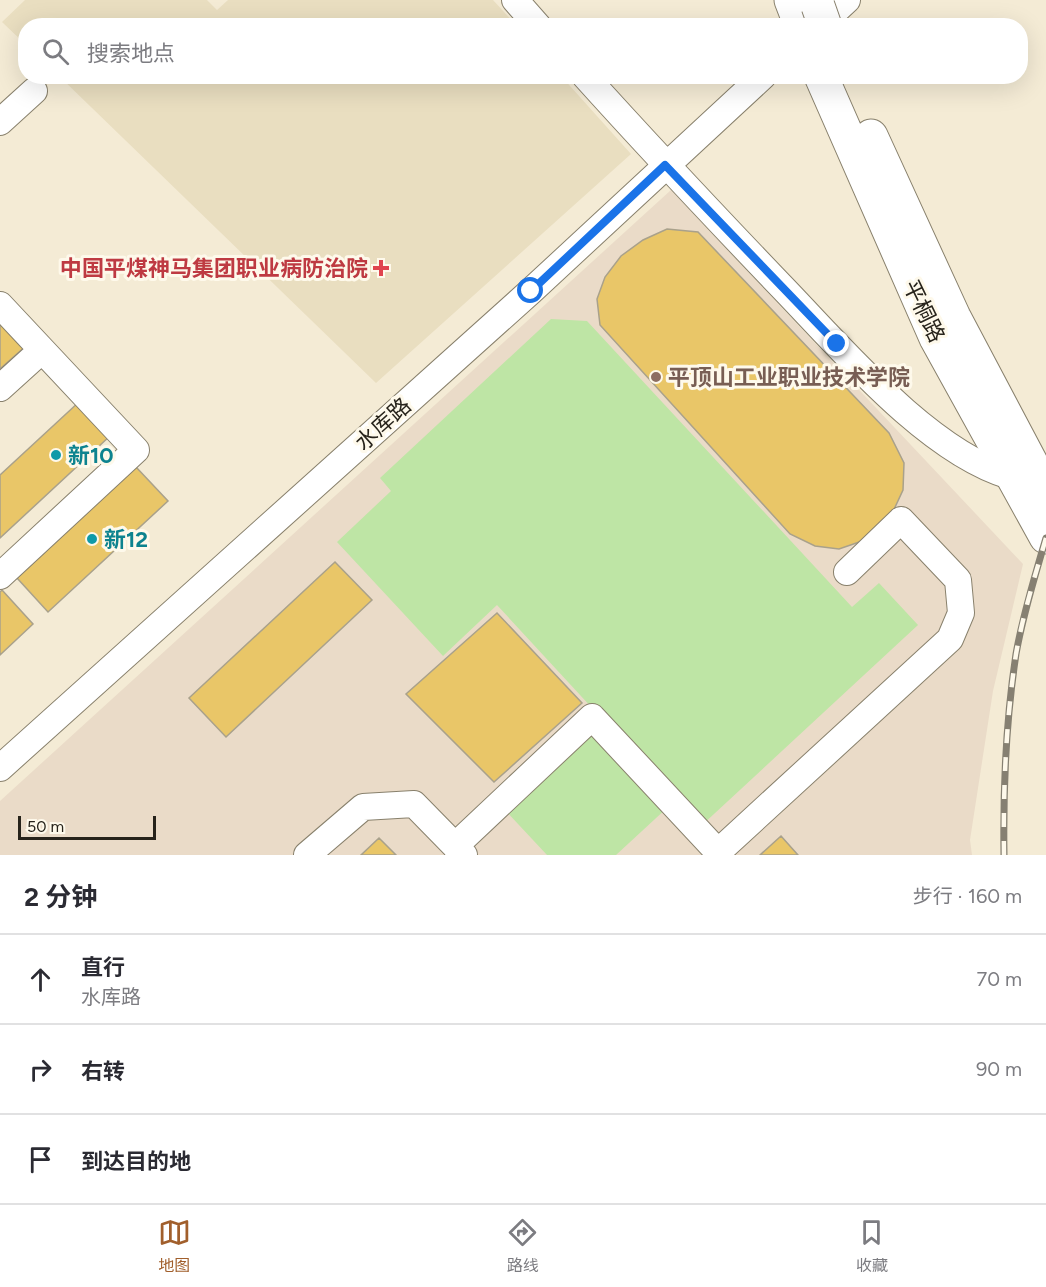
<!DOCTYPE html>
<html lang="zh">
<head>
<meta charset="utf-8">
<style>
  :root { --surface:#fff; --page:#f2f2f3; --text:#2b2b33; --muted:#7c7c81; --line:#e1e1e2; --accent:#a15f2c }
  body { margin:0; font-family:Figtree,"Noto Sans SC",sans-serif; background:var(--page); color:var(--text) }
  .scale { position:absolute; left:18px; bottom:15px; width:138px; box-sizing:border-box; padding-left:6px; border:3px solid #27231b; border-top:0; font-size:16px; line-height:21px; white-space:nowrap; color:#27231b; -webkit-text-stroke:4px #fef9eb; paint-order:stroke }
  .stop { position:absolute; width:18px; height:18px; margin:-14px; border:4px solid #1a73e8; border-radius:50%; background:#fff }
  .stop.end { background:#1a73e8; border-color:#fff; box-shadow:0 2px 6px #0008 }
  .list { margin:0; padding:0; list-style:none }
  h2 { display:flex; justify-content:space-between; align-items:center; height:78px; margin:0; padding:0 24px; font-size:26px }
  h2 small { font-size:20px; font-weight:400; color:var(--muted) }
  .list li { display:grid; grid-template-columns:39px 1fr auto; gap:18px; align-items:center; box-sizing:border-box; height:90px; padding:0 24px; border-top:2px solid var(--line) }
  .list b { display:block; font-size:22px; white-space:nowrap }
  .list p { margin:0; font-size:20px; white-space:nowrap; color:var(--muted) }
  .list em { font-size:20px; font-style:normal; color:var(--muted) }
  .icon { flex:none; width:33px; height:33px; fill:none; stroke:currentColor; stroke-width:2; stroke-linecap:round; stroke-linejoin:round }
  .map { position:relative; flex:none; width:1046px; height:855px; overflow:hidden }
  .search { position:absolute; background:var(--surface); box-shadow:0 6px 24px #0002; left:18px; right:18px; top:18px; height:66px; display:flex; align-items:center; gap:15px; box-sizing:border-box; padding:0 21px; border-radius:24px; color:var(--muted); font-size:22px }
  .sheet { height:348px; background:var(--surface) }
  nav { display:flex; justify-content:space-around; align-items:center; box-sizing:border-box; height:84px; border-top:2px solid var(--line); background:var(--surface); font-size:16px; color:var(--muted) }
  nav a { display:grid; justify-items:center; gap:3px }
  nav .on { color:var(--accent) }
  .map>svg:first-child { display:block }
  .built { fill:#e9dec0 }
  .education { fill:#eadbc8 }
  .green { fill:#bee5a5 }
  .building { fill:#e9c668; stroke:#a9a18b; stroke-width:1.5 }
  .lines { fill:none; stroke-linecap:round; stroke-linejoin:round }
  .minor-casing { stroke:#88806c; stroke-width:28 }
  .major-casing { stroke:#88806c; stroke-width:35 }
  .minor { stroke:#fff; stroke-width:26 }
  .major { stroke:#fff; stroke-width:33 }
  .rail-casing { stroke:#868072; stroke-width:7 }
  .rail { stroke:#fef9eb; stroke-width:4.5; stroke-dasharray:14; stroke-linecap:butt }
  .major-bridge-casing { stroke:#88806c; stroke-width:35; stroke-linecap:butt }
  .major-bridge { stroke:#fff; stroke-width:33 }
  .route { stroke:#1a73e8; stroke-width:8 }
  .health-dot { fill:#e0444e; stroke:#fef9eb; stroke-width:2 }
  .education-dot { fill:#8d6e63; stroke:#fef9eb; stroke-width:2 }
  .culture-dot { fill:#0f9aa8; stroke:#fef9eb; stroke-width:2 }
  .labels { text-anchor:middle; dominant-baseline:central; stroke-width:6; stroke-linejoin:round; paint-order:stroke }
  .health-label { font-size:22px; font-weight:bold; fill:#be3a42; stroke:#fef9eb; text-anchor:end }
  .street-label { font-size:22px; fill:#27231b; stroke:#fef9eb }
  .education-label { font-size:22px; font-weight:bold; fill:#785e54; stroke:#fef9eb; text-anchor:start }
  .culture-label { font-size:22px; font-weight:bold; fill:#0d838f; stroke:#fef9eb; text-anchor:start }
</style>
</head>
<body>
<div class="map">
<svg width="1046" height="855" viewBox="0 0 1046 855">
  <rect width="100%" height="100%" fill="#f4ebd5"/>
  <path class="built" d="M25,0H207L217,10L228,0H493L516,25L26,26L25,44L2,22Z
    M60,77H562L631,154L376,383Z"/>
  <path class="education" d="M671,190L1023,564L993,691L970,840L972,855H0V801Z"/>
  <path class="green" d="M551,319L587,321L852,607L879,583L918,625L701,826L497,605L443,656L337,542L391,491L380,478Z
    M596,728L668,807L616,855H547L505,810Z"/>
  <path class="building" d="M667,229L698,232L889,433L904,463L903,490L890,518L865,540L839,549L815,546L790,534L600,325L597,299L605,277L621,256L643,240Z
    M0,316L27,345L0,369Z
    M80,401L111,435L0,538V475Z
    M136,467L168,501L48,612L17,578Z
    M335,562L372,600L226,737L189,698Z
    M2,590L33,624L0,655V592Z
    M497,613L582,703L494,782L406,694Z
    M781,836L798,855H760Z
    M379,838L396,855H361Z"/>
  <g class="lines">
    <g class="minor-casing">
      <path id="minor" d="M515,0L538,26
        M819,26L847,0
        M585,76C649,147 715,217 781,286C841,348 928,452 1010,476
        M0,122L34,91
        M0,305L136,450L0,576
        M0,388L42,350
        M0,768L531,291L763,76
        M455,846L592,717L718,852L950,639L961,613L958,580L901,520L847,572
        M307,855L363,807L414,804L464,855"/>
    </g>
    <g class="major-casing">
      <path id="major" d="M791,0L801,26
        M821,76L936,338L1046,537
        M871,136L954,317L1046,491"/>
    </g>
    <use href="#minor" class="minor"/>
    <use href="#major" class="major"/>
    <g class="rail-casing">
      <path id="rail" d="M1004,855C1003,788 1006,720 1016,654C1023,614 1035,576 1046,538"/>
    </g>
    <use href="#rail" class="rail"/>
    <g class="major-bridge-casing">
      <path id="major-bridge" d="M818,6L825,26"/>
    </g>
    <use href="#major-bridge" class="major-bridge"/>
  </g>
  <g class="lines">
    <path class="route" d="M531,291L665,165L837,344"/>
  </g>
  <path class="health-dot" d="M378 259h6v6h6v6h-6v6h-6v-6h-6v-6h6z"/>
  <circle class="education-dot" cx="656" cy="377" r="6"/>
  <g class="culture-dot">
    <circle cx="56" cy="455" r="6"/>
    <circle cx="92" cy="539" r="6"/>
  </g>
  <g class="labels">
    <g class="health-label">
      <text x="368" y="268">中国平煤神马集团职业病防治院</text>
    </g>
    <g class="street-label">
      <text transform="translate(924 311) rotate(64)">平桐路</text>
      <text transform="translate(383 424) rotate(-42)">水库路</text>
    </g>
    <g class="education-label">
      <text x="668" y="377">平顶山工业职业技术学院</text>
    </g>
    <g class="culture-label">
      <text x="68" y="455">新10</text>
      <text x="104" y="539">新12</text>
    </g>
  </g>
</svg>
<div class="scale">50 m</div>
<div class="stop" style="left:531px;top:291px"></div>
<div class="stop end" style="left:837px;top:344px"></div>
<div class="search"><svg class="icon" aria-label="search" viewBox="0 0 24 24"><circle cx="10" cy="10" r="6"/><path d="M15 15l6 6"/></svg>搜索地点</div>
</div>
<section class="sheet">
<h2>2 分钟<small>步行 · 160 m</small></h2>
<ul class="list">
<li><svg class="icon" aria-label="ahead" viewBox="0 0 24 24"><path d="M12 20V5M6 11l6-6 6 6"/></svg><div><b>直行</b><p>水库路</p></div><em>70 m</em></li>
<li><svg class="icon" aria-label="right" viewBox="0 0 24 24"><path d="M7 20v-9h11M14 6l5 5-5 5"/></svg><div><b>右转</b></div><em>90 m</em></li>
<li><svg class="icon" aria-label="arrive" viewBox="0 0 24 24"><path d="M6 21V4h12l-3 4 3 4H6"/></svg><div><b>到达目的地</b></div></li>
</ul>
</section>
<nav>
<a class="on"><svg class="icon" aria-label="map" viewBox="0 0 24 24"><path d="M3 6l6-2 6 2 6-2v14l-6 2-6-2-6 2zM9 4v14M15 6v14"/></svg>地图</a>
<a><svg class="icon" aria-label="directions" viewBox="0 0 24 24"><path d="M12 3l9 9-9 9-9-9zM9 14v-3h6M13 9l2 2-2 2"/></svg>路线</a>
<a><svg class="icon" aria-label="saved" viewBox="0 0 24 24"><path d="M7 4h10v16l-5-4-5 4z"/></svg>收藏</a>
</nav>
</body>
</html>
